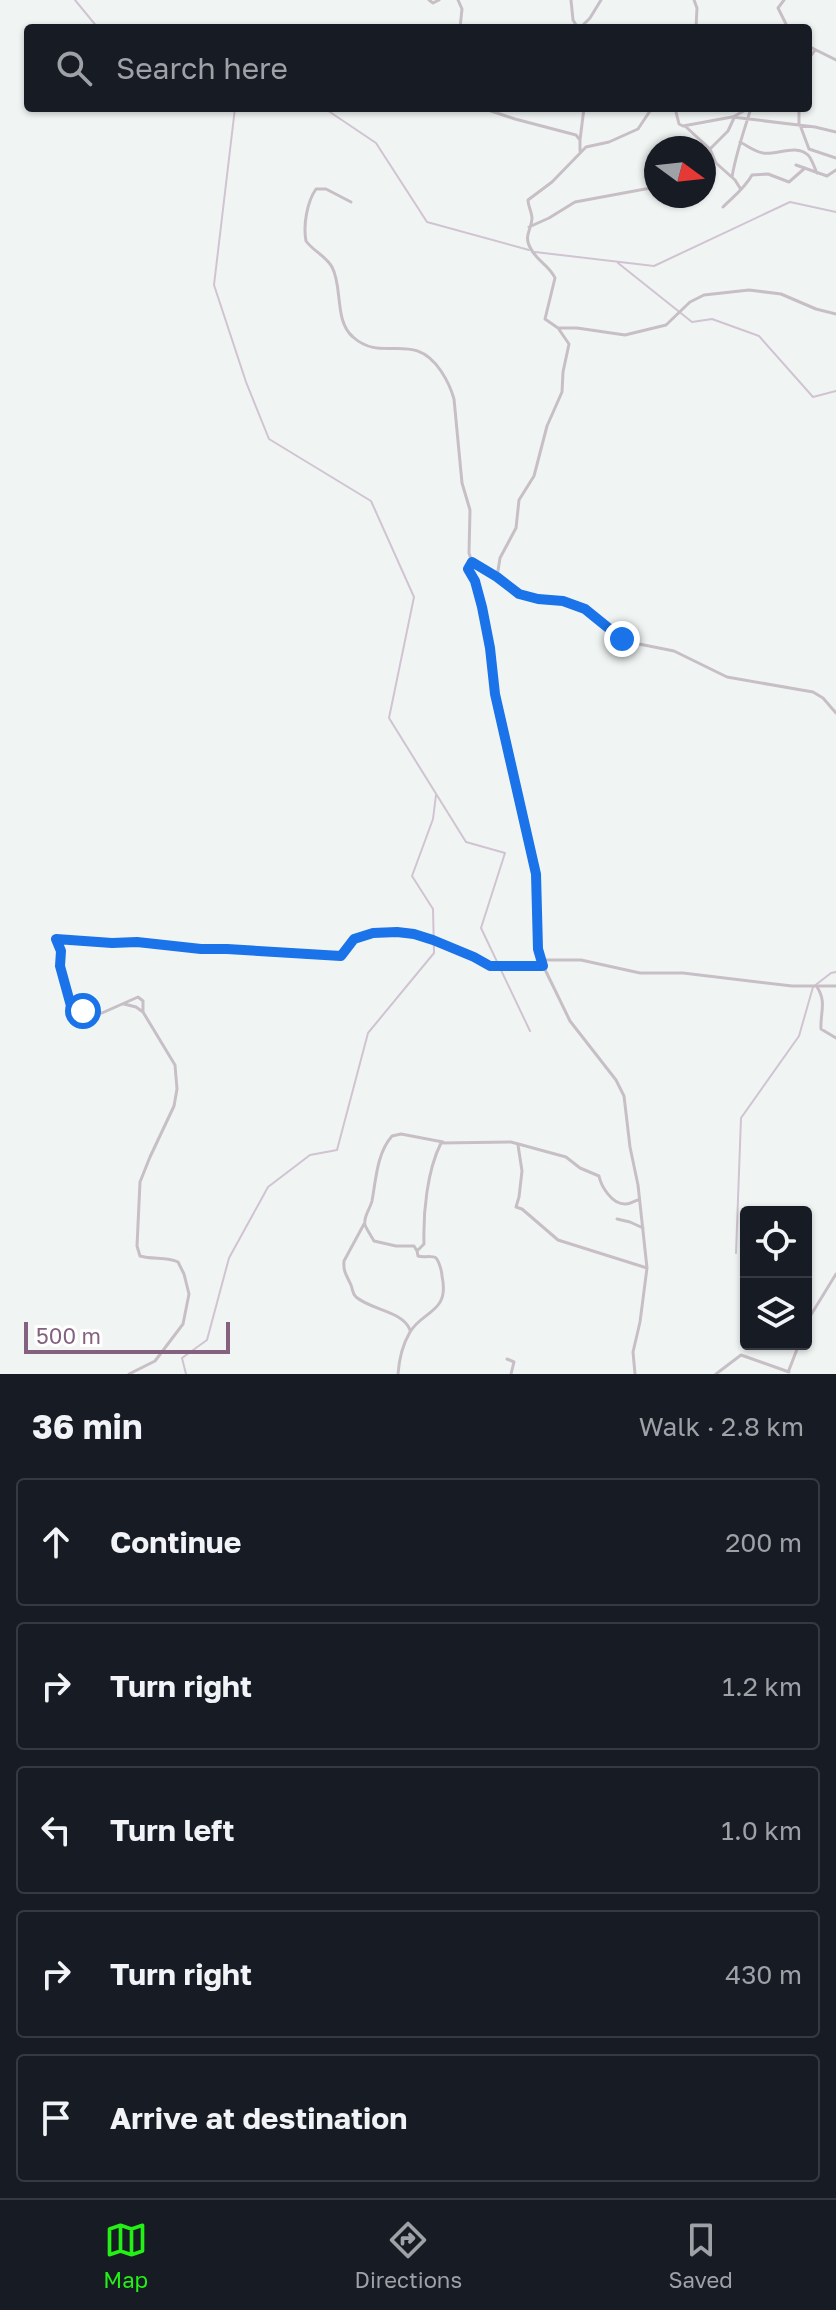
<!DOCTYPE html>
<html lang="en">
<head>
<meta charset="utf-8">
<style>
  :root { --surface:#171b24; --page:#242831; --text:#f1f3f6; --muted:#9ea1a6; --line:#363941; --accent:#24ef16 }
  body { margin:0; font-family:"Golos Text",sans-serif; background:var(--page); color:var(--text) }
  .controls { position:absolute; right:24px; bottom:24px; display:grid; overflow:hidden; border-radius:8px; box-shadow:0 2px 6px #0004 }
  .controls button { width:72px; height:72px; display:grid; place-items:center; padding:0; border:0; border-bottom:2px solid var(--line); background:var(--surface); color:var(--text); font:40px sans-serif }
  .compass { position:absolute; left:644px; top:136px; width:72px; height:72px; border-radius:50%; background:var(--surface); box-shadow:0 2px 6px #0004; rotate:105deg }
  .scale { position:absolute; left:24px; bottom:20px; width:206px; box-sizing:border-box; padding-left:8px; border:4px solid #84627f; border-top:0; font-size:22px; line-height:28px; white-space:nowrap; color:#84627f; -webkit-text-stroke:6px #fff; paint-order:stroke }
  .stop { position:absolute; width:24px; height:24px; margin:-18px; border:6px solid #1a73e8; border-radius:50%; background:#fff }
  .stop.end { background:#1a73e8; border-color:#fff; box-shadow:0 2px 8px #0008 }
  .list { margin:0; padding:0; list-style:none }
  h2 { display:flex; justify-content:space-between; align-items:center; height:104px; margin:0; padding:0 32px; font-size:34px }
  h2 small { font-size:26px; font-weight:400; color:var(--muted) }
  .list li { display:grid; grid-template-columns:52px 1fr auto; gap:24px; align-items:center; box-sizing:border-box; height:128px; margin:0 16px 16px; padding:0 16px; border:2px solid var(--line); border-radius:8px }
  .list b { display:block; font-size:30px; white-space:nowrap }
  .list em { font-size:26px; font-style:normal; color:var(--muted) }
  .icon { flex:none; width:44px; height:44px; fill:none; stroke:currentColor; stroke-width:2; stroke-linecap:round; stroke-linejoin:round }
  .map { position:relative; flex:none; width:836px; height:1374px; overflow:hidden }
  .search { position:absolute; background:var(--surface); box-shadow:0 2px 6px #0004; left:24px; right:24px; top:24px; height:88px; display:flex; align-items:center; gap:20px; box-sizing:border-box; padding:0 28px; border-radius:8px; color:var(--muted); font-size:30px }
  .sheet { height:824px; background:var(--surface) }
  nav { display:flex; justify-content:space-around; align-items:center; box-sizing:border-box; height:112px; border-top:2px solid var(--line); background:var(--surface); font-size:22px; color:var(--muted) }
  nav a { display:grid; justify-items:center; gap:4px }
  nav .on { color:var(--accent) }
  .map>svg:first-child { display:block }
  .lines { fill:none; stroke-linecap:round; stroke-linejoin:round }
  .stream { stroke:#d1c3d1; stroke-width:2 }
  .minor { stroke:#c8bfc6; stroke-width:3 }
  .route { stroke:#1a73e8; stroke-width:10 }
</style>
</head>
<body>
<div class="map">
<svg width="836" height="1374" viewBox="0 0 836 1374">
  <rect width="100%" height="100%" fill="#f0f5f4"/>
  <g class="lines">
    <path class="stream" d="M75,0L98,28
      M235,108L214,285L246,382L269,439L371,501L414,597L389,718L466,842L505,853L481,928L530,1031
      M324,108L376,143L427,222L529,250
      M535,252L654,266L790,202L836,212
      M618,263L692,322L712,319L759,336L813,397L836,391
      M736,1253L741,1118L799,1036L813,987L831,973L836,972
      M186,1374L182,1358L207,1340L229,1258L268,1187L310,1155L337,1150L368,1033L434,953L433,909L412,876L433,819L436,795"/>
    <path class="minor" d="M429,0L433,3L439,0
      M458,0L462,9L460,28
      M571,0L573,20L578,28
      M694,0L697,8L696,28
      M784,0L778,8L788,28
      M580,28L590,18L601,0
      M808,46L836,60
      M808,60L815,50
      M482,108L515,119L576,135L580,140V151
      M675,108L679,124L683,126L732,117L815,127L836,132
      M799,108V124
      M733,117L749,108
      M800,125L809,149L836,158
      M685,126L710,149L716,163L735,180L740,188
      M580,140L584,108
      M740,142C748,146 753,151 763,153C777,155 796,144 808,155C812,159 814,167 817,173
      M704,155L728,131L734,118
      M796,165L827,176L836,170
      M732,177C736,153 744,131 751,108
      M351,202L326,189H316C307,202 303,225 306,241C313,251 326,256 332,267C343,287 334,321 353,337C383,364 413,329 441,371C447,380 451,388 454,399L462,483L470,510L469,553L472,562L497,577L519,594L538,599L563,601L585,609L617,636L629,642L674,651L727,677L813,692L823,698L836,713
      M723,207C733,197 745,188 752,175L768,174L789,182L805,168
      M529,227L549,218L575,202L656,187
      M558,328H577L625,335L666,325L690,302L704,295L749,290L781,294L816,309L836,314
      M472,562L468,569L475,581L482,607L490,648L495,694L536,874L538,955L570,1021L616,1080L624,1096L630,1147L638,1185L647,1268L640,1322L633,1352L635,1374
      M497,577L500,558L516,528L519,500L534,476L547,426L562,392L563,372L569,344L558,328L545,319L555,278C550,266 537,261 531,249C523,236 531,231 532,219C532,212 528,206 528,200L552,182L586,147L609,142L638,129L652,108
      M541,960H581L640,973H683L792,986H836
      M817,987C827,1002 820,1013 821,1029L836,1038
      M124,1004L136,1007L143,1012
      M518,1145L522,1171L519,1197L516,1207L522,1209L558,1240L647,1268
      M617,1219L630,1222L643,1228
      M364,1224L344,1261C343,1272 347,1276 351,1285C353,1290 352,1293 356,1297C371,1310 403,1311 410,1330
      M417,1251L414,1246H396L374,1241C372,1237 367,1230 365,1225C363,1217 370,1209 372,1201C376,1179 377,1153 392,1136L401,1134L443,1142
      M806,1323L836,1274
      M507,1359L514,1362L511,1374
      M789,1370L799,1344
      M129,1374L155,1361L183,1324L189,1294L184,1274L178,1262C167,1256 153,1260 140,1256L137,1246L140,1182L150,1157L174,1106L177,1089L175,1065L143,1012V1001L138,997L102,1013L78,1011L73,1008L60,966L61,951L56,939L112,943L137,942L201,949H227L341,956L344,955L354,939C396,926 424,935 464,952C473,956 483,964 492,966C508,969 526,968 543,966
      M398,1374C399,1360 403,1344 410,1332C423,1310 450,1313 442,1276C442,1272 439,1261 436,1258C432,1255 423,1258 418,1256L417,1251L424,1244C423,1213 427,1171 441,1143L511,1142L566,1157L580,1168L599,1176C601,1186 612,1205 626,1204C630,1204 634,1201 638,1200
      M716,1374L741,1355L789,1372"/>
  </g>
  <g class="lines">
    <path class="route" d="M83,1011L75,1010L71,1006L60,966L61,951L56,939L112,943L137,942L201,949H227L341,956L354,939L373,933L397,932L414,934L433,940L474,957L490,966H543L538,949L536,874L495,694L490,648L482,607L475,581L468,569L472,562L497,577L519,594L538,599L563,601L585,609L622,639"/>
  </g>
</svg>
<div class="controls">
<button><svg class="icon" aria-label="locate" viewBox="0 0 24 24"><circle cx="12" cy="12" r="6"/><path d="M12 2v4M12 18v4M2 12h4M18 12h4"/></svg></button>
<button><svg class="icon" aria-label="layers" viewBox="0 0 24 24"><path d="M12 4l9 5-9 5-9-5zM3 14l9 5 9-5"/></svg></button>
</div>
<svg class="compass" viewBox="-18 -18 36 36"><path d="M0-13l5 13h-10z" fill="#e53935"/><path d="M0 13l5-13h-10z" fill="#9ea1a6"/></svg>
<div class="scale">500 m</div>
<div class="stop" style="left:83px;top:1011px"></div>
<div class="stop end" style="left:622px;top:639px"></div>
<div class="search"><svg class="icon" aria-label="search" viewBox="0 0 24 24"><circle cx="10" cy="10" r="6"/><path d="M15 15l6 6"/></svg>Search here</div>
</div>
<section class="sheet">
<h2>36 min<small>Walk · 2.8 km</small></h2>
<ul class="list">
<li><svg class="icon" aria-label="ahead" viewBox="0 0 24 24"><path d="M12 20V5M6 11l6-6 6 6"/></svg><div><b>Continue</b></div><em>200 m</em></li>
<li><svg class="icon" aria-label="right" viewBox="0 0 24 24"><path d="M7 20v-9h11M14 6l5 5-5 5"/></svg><div><b>Turn right</b></div><em>1.2 km</em></li>
<li><svg class="icon" aria-label="left" viewBox="0 0 24 24"><path d="M17 20v-9H6M10 6l-5 5 5 5"/></svg><div><b>Turn left</b></div><em>1.0 km</em></li>
<li><svg class="icon" aria-label="right" viewBox="0 0 24 24"><path d="M7 20v-9h11M14 6l5 5-5 5"/></svg><div><b>Turn right</b></div><em>430 m</em></li>
<li><svg class="icon" aria-label="arrive" viewBox="0 0 24 24"><path d="M6 21V4h12l-3 4 3 4H6"/></svg><div><b>Arrive at destination</b></div></li>
</ul>
</section>
<nav>
<a class="on"><svg class="icon" aria-label="map" viewBox="0 0 24 24"><path d="M3 6l6-2 6 2 6-2v14l-6 2-6-2-6 2zM9 4v14M15 6v14"/></svg>Map</a>
<a><svg class="icon" aria-label="directions" viewBox="0 0 24 24"><path d="M12 3l9 9-9 9-9-9zM9 14v-3h6M13 9l2 2-2 2"/></svg>Directions</a>
<a><svg class="icon" aria-label="saved" viewBox="0 0 24 24"><path d="M7 4h10v16l-5-4-5 4z"/></svg>Saved</a>
</nav>
</body>
</html>
